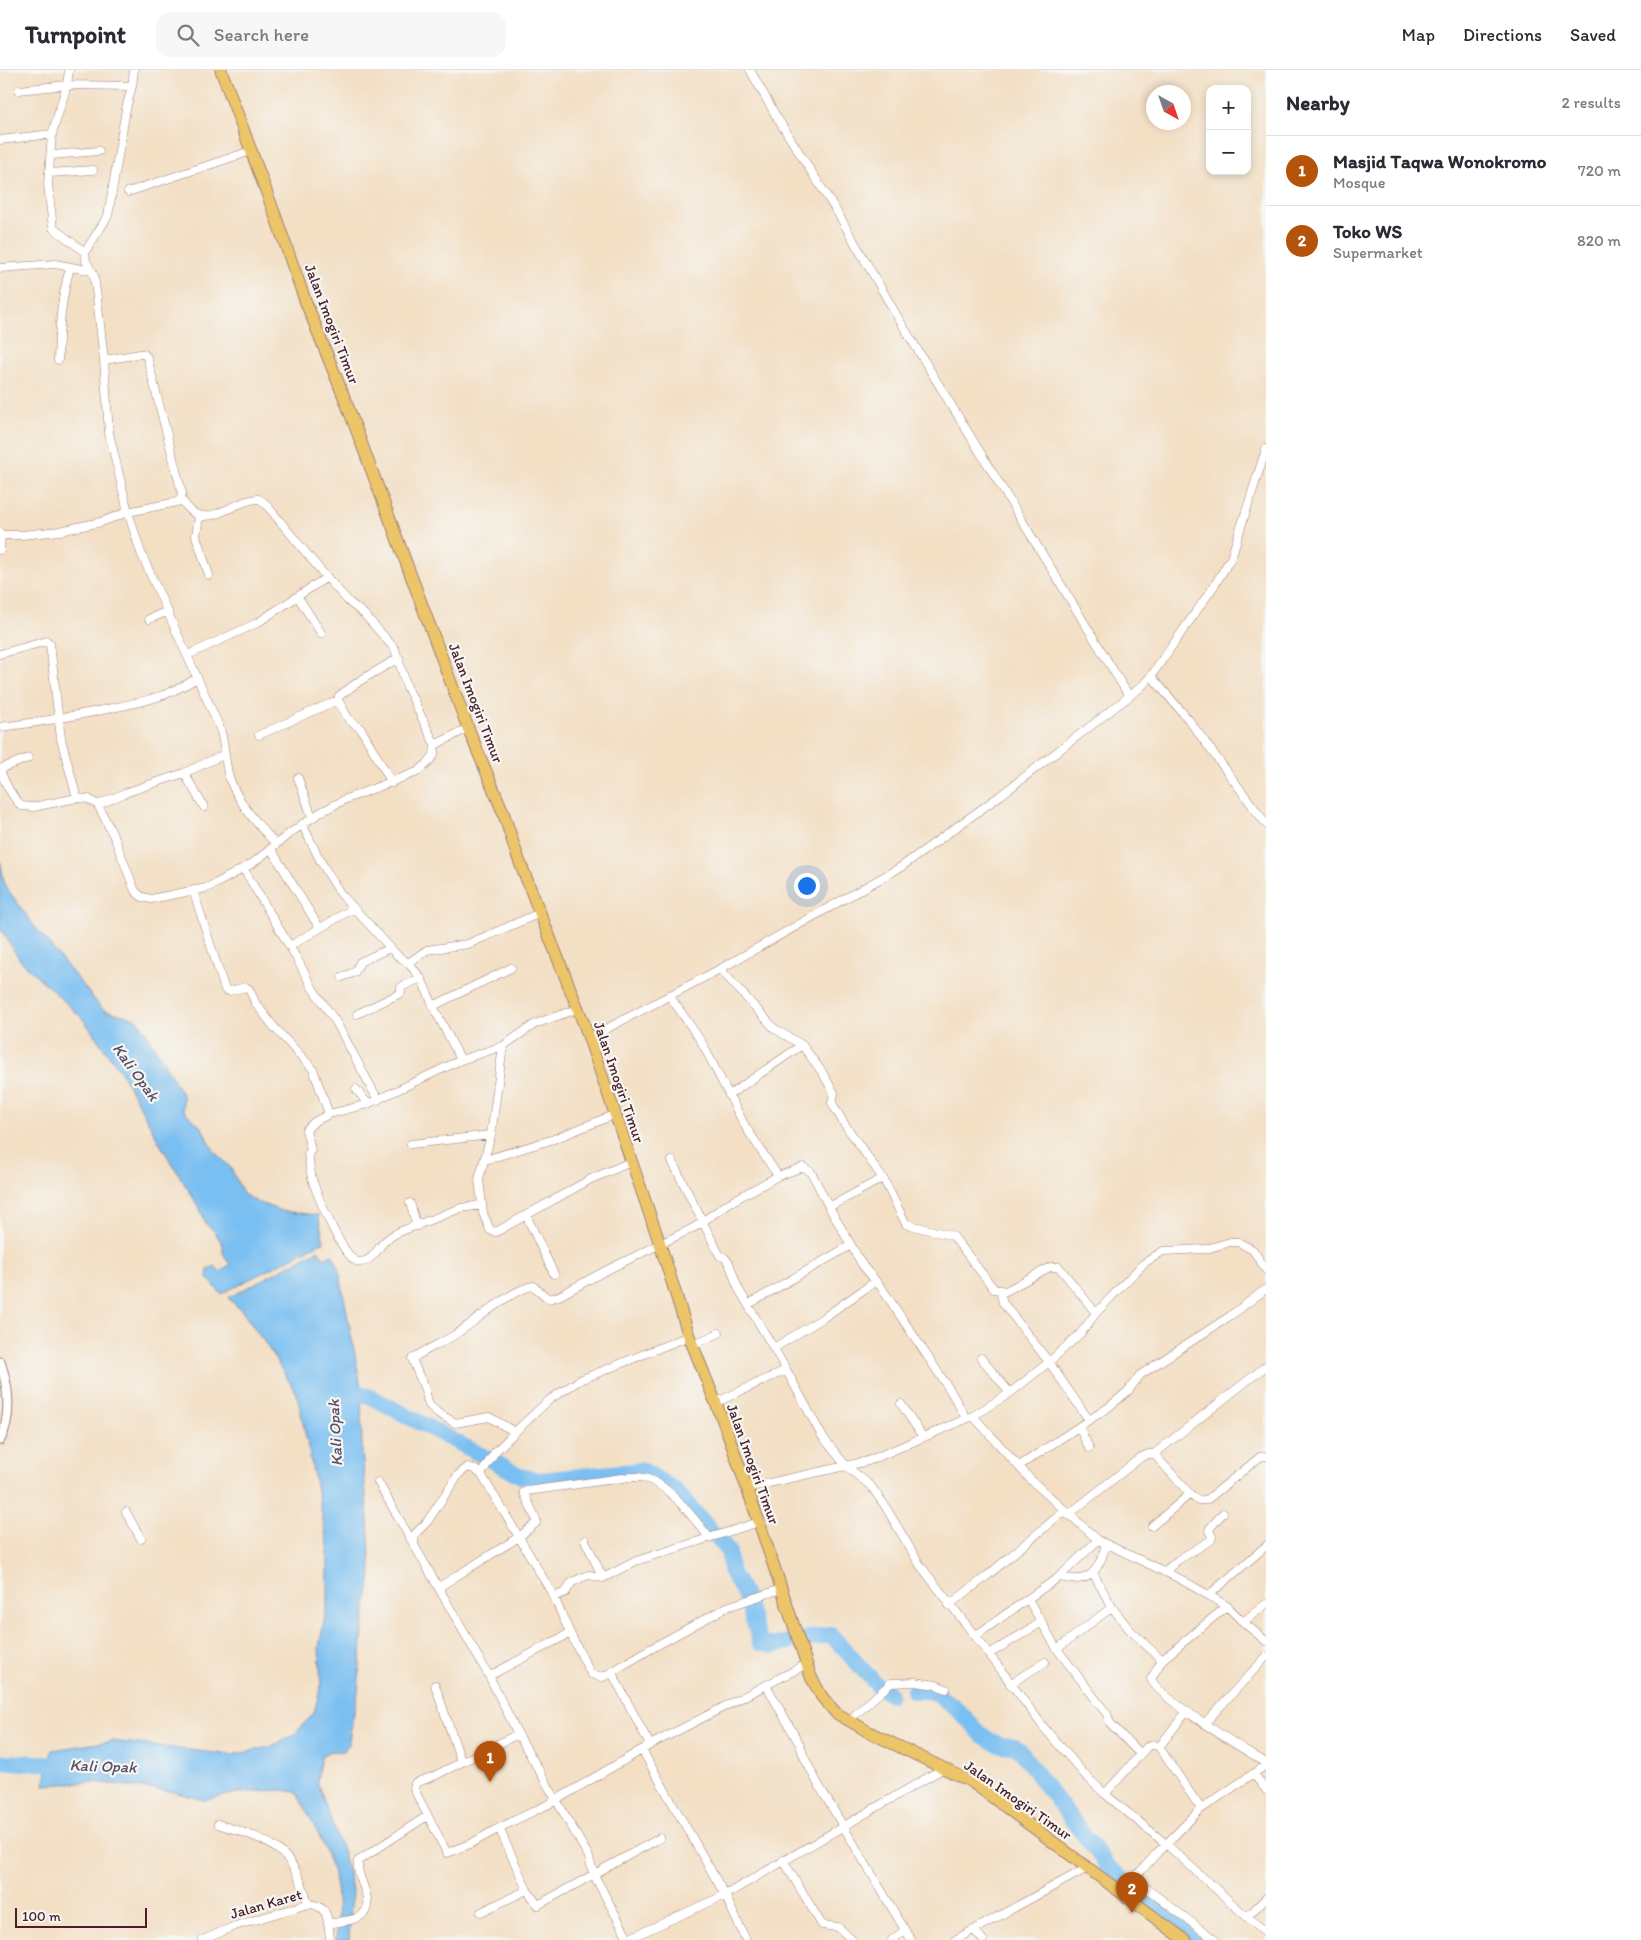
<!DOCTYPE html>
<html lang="en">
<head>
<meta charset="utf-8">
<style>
  :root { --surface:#fff; --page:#f7f7f7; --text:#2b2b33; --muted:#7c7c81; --line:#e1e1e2; --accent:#b45309 }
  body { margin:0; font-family:Itim,sans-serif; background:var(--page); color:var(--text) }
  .controls { position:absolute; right:15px; top:15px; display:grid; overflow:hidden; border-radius:10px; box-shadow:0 2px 8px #0003 }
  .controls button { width:45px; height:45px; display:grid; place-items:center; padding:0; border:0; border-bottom:1px solid var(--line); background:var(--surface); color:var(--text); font:25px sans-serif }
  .compass { position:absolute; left:1146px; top:15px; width:45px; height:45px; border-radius:50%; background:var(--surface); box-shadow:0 2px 8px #0003; rotate:140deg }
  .scale { position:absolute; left:15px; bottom:12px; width:132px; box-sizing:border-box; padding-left:5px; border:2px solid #4a1f2b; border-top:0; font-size:14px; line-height:18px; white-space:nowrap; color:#4a1f2b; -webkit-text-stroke:4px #f6f6f2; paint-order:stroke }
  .you { position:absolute; left:806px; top:815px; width:18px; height:18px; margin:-12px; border:4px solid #fff; border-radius:50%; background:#1a73e8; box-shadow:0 0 0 8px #1a73e833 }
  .badge { display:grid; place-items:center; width:32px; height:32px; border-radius:50%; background:var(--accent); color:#fff; font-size:16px; font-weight:700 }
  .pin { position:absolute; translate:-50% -41px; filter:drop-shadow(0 1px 2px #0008) }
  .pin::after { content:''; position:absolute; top:26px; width:18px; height:15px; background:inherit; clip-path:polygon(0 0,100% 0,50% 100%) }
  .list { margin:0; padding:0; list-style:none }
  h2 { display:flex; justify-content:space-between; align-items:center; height:65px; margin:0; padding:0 20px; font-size:21px }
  h2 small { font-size:16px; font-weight:400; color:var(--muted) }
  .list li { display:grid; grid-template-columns:32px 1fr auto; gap:15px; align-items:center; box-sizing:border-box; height:70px; padding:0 20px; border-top:1px solid var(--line) }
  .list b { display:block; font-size:19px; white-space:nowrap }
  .list p { margin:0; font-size:16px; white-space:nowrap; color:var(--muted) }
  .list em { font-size:16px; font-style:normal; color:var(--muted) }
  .icon { flex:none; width:28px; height:28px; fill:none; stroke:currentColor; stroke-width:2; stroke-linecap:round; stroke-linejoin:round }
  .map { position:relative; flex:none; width:1266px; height:1870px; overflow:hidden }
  header { display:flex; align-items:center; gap:30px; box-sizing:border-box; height:70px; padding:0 25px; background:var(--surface); border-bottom:1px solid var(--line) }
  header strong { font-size:24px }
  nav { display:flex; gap:28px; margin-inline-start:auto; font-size:18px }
  .search { width:350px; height:45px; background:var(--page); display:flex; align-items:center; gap:12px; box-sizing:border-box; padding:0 18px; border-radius:15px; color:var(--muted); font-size:19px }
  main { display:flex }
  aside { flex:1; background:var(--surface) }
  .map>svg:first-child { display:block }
  .water { fill:#7abff1; stroke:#626f8e }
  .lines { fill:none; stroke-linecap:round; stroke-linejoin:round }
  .river { stroke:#7abff1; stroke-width:16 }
  .minor-casing { stroke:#9e7f78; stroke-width:9 }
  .tertiary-casing { stroke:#9e7f78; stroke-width:11 }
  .primary-casing { stroke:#9e7f78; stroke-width:13 }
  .minor { stroke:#fff; stroke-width:8 }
  .tertiary { stroke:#fff; stroke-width:9 }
  .primary { stroke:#edc569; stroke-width:11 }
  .labels { text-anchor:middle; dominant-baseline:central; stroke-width:4.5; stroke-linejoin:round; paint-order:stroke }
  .street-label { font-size:15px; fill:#4a1f2b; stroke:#f6f6f2 }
  .water-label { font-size:16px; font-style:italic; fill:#584f66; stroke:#f6f6f2 }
</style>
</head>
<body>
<header>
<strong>Turnpoint</strong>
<div class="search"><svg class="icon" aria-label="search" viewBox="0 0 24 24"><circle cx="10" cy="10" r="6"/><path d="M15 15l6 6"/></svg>Search here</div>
<nav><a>Map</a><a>Directions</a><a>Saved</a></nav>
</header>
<main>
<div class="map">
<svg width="1266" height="1870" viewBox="0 0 1266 1870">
  <rect width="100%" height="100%" fill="#f6f6f2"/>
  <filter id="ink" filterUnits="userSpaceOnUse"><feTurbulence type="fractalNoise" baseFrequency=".02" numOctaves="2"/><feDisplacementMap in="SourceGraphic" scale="10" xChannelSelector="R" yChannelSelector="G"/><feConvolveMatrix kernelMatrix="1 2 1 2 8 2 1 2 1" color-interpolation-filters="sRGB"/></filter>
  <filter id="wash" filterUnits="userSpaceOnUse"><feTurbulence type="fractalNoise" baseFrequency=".0096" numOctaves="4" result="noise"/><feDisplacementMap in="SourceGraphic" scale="20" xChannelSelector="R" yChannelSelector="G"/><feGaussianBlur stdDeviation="1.12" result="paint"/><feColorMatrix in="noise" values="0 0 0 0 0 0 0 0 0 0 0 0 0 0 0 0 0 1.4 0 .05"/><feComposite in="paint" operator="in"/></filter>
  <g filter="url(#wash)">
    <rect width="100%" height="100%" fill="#f3dfc4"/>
    <path class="water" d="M0,788L5,816L35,857L103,940L135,948L144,959L183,1026V1040L202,1058L214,1081L231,1098L243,1124L257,1132L281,1141L318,1145L324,1172L320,1173L221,1224L207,1207L208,1200L215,1196L221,1202L230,1194L223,1183V1175L215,1162L206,1154L200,1139L163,1079L121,1002L83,949L20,890L0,858Z
      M318,1180L324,1188L332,1184L338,1195L361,1317L362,1381L368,1448L371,1504L363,1559L358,1621L348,1675L343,1682L331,1681L322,1685L319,1697L317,1712L343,1783L352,1821L349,1870H336C337,1856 338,1841 337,1827C334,1790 314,1754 296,1722L281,1720L237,1723L204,1730L174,1722L96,1712L44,1715L52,1680L112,1671L232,1685L270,1677L293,1666L314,1643L321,1615L319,1577L328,1530V1476L320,1435L297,1324L267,1276L242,1241L228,1228Z"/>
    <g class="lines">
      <path class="river" d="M342,1317L371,1327L521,1406L539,1410L643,1400L675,1420L729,1481L730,1500L746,1527
        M748,1534L760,1573L773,1576L792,1571
        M804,1569L831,1565L878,1616L890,1624
        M914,1621H931L955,1637L982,1665L991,1671L1002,1675L1014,1676L1020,1680L1038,1706L1108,1796L1134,1820L1202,1870
        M0,1692L70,1694"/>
    </g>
  </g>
  <g filter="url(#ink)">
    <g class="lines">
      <g class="minor-casing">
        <path id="minor" d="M69,0L67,15L52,64L48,115L53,158L85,182
          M134,0L132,16L126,39L108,146L85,182L86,191L94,206L97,228L104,290L109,363L128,442L141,483L219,656C226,674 224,693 230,710C239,734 259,756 276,774
          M750,0L776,46L837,142L900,251L1129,626
          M19,20L67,15L132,16
          M0,70L52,64
          M52,85L99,81
          M50,103L93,100
          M128,122L251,81
          M0,198L55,194L92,201
          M58,290C59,258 61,229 70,198
          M181,429C185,435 191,443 198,445C217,451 240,428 259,429L264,432L322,502L349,532L364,544L395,579L407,617L435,675L468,658
          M199,446L196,466L209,505
          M0,463L1,465H22L60,461L101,452L128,442L177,432L181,429L182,423L147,287L144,284H140L104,290
          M0,480L1,465
          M298,527L321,563
          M149,549L168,541
          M0,584L47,571L50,574L61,669L77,728L89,729L98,735L115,769L135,821L142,827L151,829L206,818L217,813L253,793L290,763L321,742L346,729L417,702L427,694L434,685L435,675
          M188,585L257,553L327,507
          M1151,606L1188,649L1266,754
          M0,657C35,653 69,647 103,640C140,632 164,629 197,608
          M259,665L338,630
          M0,699L28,688
          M0,700C5,714 11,725 21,736L33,737L77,728
          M184,703L204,737
          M298,708L312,747
          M392,713L361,659L349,650L338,630L339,626L361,610L399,588
          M98,735L125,723L184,703L225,684
          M302,754L321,792L340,823L397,885L408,893L421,908L436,942L461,990
          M271,779L319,857
          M243,798L296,887L313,919L336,952L378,1030
          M193,820L225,920L230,921L246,917L249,919L256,934L274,957L313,999L329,1044
          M290,876L354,838
          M408,893L427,880L468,874L540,843
          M720,899L775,959L802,975L822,1002L834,1023L832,1033L843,1052L884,1110L906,1154L953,1166L994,1219L1006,1221L1050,1197H1059L1096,1243
          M342,907L355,902L360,892L390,878
          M669,925L701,971L745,1056L778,1106
          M433,936L511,898
          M357,944L401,923V917L421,908
          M589,968L720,899L901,797L1001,725L1140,618L1151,606L1214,516L1231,488L1266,379
          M503,976L491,1065L479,1109L483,1143L490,1160L496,1162L591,1109L631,1092
          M356,1019L368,1034
          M729,1025L802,975
          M411,1074L491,1065
          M485,1090L554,1069L616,1044
          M672,1091L720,1186L724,1187L729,1193L738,1218L783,1294L822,1366L847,1397L871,1416L885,1436L920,1495L989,1584L1045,1659L1086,1706L1105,1724L1166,1774L1247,1847L1266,1862
          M410,1133L417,1156
          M482,1135L461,1138L399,1162C393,1165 388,1168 383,1173C377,1180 371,1192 360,1192C345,1194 319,1128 314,1115C310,1105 310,1094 308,1084L311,1080L306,1060L314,1052L329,1044L368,1034L461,990L503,976L535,954L577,939
          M829,1137L883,1108
          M527,1147L554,1204
          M1000,1221L1003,1233L1049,1292L1089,1350
          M749,1234L851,1175
          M692,1275L719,1263
          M774,1278L823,1248L876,1211
          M981,1288L1010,1323
          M715,1333L786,1300
          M901,1334L923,1367
          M973,1346L1031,1410L1098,1470L1182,1510L1227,1536L1243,1552L1266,1534
          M1079,1357L1089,1378
          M515,1362L489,1347L455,1353L438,1343L429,1335L425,1320L412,1289C424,1280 440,1274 453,1266C474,1253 510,1220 533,1216L549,1229L559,1226L605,1201L695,1157L729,1133L778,1106L803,1097L811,1102L829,1137L863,1196L881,1217L950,1320L966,1348
          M1154,1384L1190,1424C1196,1430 1200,1432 1208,1429L1260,1387L1266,1386
          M1019,1396L1109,1337L1128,1321L1140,1305L1230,1246L1266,1219
          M481,1404L495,1382L515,1362L549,1330L580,1310L689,1266
          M378,1412L489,1606L518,1664L588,1785L594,1805L629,1870
          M746,1418L868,1391L973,1346L1010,1323L1049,1292L1081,1263L1096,1243L1143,1194L1163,1181L1206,1179L1230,1172H1238L1253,1180L1266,1200
          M126,1442L141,1469
          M1068,1445L1140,1388L1148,1384H1154L1266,1296
          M1152,1456L1190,1424
          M585,1470L603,1508
          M414,1473L415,1464L427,1452L458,1405L468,1397L474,1399L481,1404L519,1467L439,1517
          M1164,1502L1178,1490L1211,1470L1212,1466L1209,1461L1210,1458L1223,1443
          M1093,1503L1112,1537L1129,1559L1162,1590
          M1059,1507C1089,1515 1099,1502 1106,1474
          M1209,1525L1266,1476
          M554,1527L566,1522L571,1513L581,1508L589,1505L603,1508L636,1491L759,1452
          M1028,1529L1057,1579L1107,1644L1110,1653L1140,1684
          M949,1535L987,1506L1064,1441
          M1227,1536L1162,1590L1151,1609C1158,1628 1244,1679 1266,1693
          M1243,1552L1266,1571
          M570,1563L554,1527L519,1467L536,1453V1449L525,1425L524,1422L527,1421L630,1407C635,1407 641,1407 645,1408C669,1414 694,1449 709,1467
          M975,1566L1059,1507L1098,1470
          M1057,1579L1112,1537
          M989,1584L1042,1552
          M612,1603L650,1675
          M489,1606L570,1563L591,1604L603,1607L654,1577L727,1537L781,1519
          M1010,1614L1045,1592
          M435,1615L461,1691
          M766,1615L800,1675L804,1687L818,1714L911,1870
          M848,1651L891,1613L915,1612L936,1615L946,1619
          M1205,1653L1266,1587
          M518,1664L434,1706L415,1713L414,1719L447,1783L472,1773L499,1758L551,1733L650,1675L805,1595
          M1159,1677L1201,1739
          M642,1680L725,1825L746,1870
          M1254,1704L1266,1720
          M1105,1724L1147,1677L1153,1674L1159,1677L1187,1641
          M218,1754C270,1771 293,1776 308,1834
          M499,1758L527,1820L538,1835L660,1768
          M783,1790L822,1855L838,1857L852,1870
          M1134,1809L1215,1870
          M1121,1823L1158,1782L1201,1739L1266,1695
          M481,1842L527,1820
          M1247,1847L1266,1828
          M328,1854C355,1849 377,1850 363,1815C360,1807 357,1800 358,1791L427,1746
          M974,1860L983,1870
          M628,1869L725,1825L944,1698
          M203,1870L235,1856L308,1834C330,1835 328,1852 330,1870
          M892,1870L905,1860
          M955,1870L1087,1798"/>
      </g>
      <g class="tertiary-casing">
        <path id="tertiary" d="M0,1292C9,1317 12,1346 0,1370"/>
      </g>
      <g class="primary-casing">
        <path id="primary" d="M221,0L275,145L305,230L346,332L468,658L503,742L517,785L584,954L660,1174L689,1266L725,1356L759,1452L811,1607L822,1627L836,1643L867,1661L972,1712L1185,1870"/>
      </g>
      <use href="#minor" class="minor"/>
      <use href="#tertiary" class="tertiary"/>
      <use href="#primary" class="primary"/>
    </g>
  </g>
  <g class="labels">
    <g class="street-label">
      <text transform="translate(332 254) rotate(69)">Jalan Imogiri Timur</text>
      <text transform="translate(476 633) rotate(69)">Jalan Imogiri Timur</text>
      <text transform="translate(619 1012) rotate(71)">Jalan Imogiri Timur</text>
      <text transform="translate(753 1394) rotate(70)">Jalan Imogiri Timur</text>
      <text transform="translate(1018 1730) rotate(35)">Jalan Imogiri Timur</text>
      <text transform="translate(266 1834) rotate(-16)">Jalan Karet</text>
    </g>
    <g class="water-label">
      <text transform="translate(136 1002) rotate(54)">Kali Opak</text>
      <text transform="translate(335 1363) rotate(-93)">Kali Opak</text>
      <text transform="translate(103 1696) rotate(2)">Kali Opak</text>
    </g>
  </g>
</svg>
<div class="controls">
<button>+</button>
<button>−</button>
</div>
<svg class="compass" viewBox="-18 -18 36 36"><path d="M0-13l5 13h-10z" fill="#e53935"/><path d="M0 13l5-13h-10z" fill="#7c7c81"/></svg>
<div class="scale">100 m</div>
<div class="you"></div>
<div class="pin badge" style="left:490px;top:1712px">1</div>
<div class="pin badge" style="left:1132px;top:1843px">2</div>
</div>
<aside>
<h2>Nearby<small>2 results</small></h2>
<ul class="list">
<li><span class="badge">1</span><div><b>Masjid Taqwa Wonokromo</b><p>Mosque</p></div><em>720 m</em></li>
<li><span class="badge">2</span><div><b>Toko WS</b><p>Supermarket</p></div><em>820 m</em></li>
</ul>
</aside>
</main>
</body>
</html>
